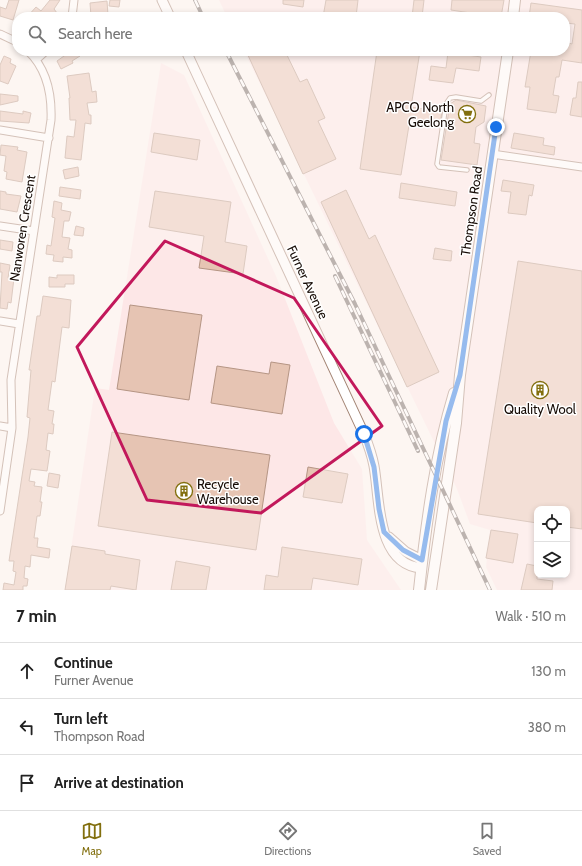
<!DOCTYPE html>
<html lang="en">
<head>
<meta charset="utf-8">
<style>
  :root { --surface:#fff; --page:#f2f2f2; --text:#222; --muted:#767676; --line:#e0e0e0; --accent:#826f0e }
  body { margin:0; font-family:Cabin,sans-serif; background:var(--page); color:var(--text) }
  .controls { position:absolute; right:12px; bottom:12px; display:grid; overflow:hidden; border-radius:8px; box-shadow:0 2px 6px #0003 }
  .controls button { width:36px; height:36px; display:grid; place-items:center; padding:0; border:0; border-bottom:1px solid var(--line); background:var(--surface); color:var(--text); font:20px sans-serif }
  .stop { position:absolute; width:12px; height:12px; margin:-9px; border:3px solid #1a73e8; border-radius:50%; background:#fff }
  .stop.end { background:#1a73e8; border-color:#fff; box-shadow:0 1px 4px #0008 }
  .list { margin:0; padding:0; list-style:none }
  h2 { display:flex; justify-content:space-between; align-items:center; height:52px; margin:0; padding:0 16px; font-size:17px }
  h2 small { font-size:13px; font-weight:400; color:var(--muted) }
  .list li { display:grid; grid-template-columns:26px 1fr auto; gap:12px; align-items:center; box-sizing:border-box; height:56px; padding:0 16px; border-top:1px solid var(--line) }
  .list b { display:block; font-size:15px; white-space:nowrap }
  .list p { margin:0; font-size:13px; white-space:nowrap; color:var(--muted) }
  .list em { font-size:13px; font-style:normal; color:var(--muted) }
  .icon { flex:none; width:22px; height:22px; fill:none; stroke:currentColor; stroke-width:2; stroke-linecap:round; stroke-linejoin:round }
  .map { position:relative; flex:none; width:582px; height:590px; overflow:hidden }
  .search { position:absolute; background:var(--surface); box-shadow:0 2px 6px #0003; left:12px; right:12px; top:12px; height:44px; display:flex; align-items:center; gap:10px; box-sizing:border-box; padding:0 14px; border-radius:16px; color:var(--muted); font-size:15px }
  .sheet { height:220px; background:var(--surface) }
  nav { display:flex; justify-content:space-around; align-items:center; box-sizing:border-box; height:56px; border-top:1px solid var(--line); background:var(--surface); font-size:11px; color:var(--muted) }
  nav a { display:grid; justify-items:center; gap:2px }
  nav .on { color:var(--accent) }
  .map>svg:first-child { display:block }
  .industrial { fill:#fde7e7; fill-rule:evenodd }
  .building { fill:#e6c4b3; stroke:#b59584 }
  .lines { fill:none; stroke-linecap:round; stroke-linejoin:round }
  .service-casing { stroke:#a28373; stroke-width:5.5 }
  .minor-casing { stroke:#a28373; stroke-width:9 }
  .tertiary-casing { stroke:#a28373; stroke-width:11 }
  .secondary-casing { stroke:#a28373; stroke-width:12 }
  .service { stroke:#fff; stroke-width:3.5 }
  .minor { stroke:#fff; stroke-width:7 }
  .tertiary { stroke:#fff; stroke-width:9 }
  .secondary { stroke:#fff; stroke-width:10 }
  .rail-casing { stroke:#6d635e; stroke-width:4 }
  .rail { stroke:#fff; stroke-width:2.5; stroke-dasharray:8; stroke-linecap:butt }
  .route { stroke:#1a73e8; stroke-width:5 }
  .marked { fill:none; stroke:#c2185b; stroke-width:3; stroke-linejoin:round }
  .labels { text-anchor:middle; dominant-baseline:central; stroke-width:3; stroke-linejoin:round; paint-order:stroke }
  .poi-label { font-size:13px; fill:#160b05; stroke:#fff; text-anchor:end }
  .street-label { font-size:13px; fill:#160b05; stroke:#fff }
</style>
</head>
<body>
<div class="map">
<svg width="582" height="590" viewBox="0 0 582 590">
  <rect width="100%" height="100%" fill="#fdf5f2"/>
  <path class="industrial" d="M219,0H582V590H497L486,567L490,530L470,524L457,489L244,51H565V17H227ZM537,509H567V575H537Z
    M161,63L184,75L276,276L334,423L362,469L367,540L401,590H65L95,388L109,390Z"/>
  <path class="building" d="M9,0H19L13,20L0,16V7L6,9Z
    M50,0H60L54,9L57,13L54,17H27L36,7L41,11Z
    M110,0H120L119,7L109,6Z
    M283,0H304L303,7L283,4Z
    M326,0H358L356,17H323Z
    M414,0H424L422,17H412Z
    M452,0H504L501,17H484V15L451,10Z
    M107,1L108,15L91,16L90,3Z
    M531,3L582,10V63L562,60L559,77H556L553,95L559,96L556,113L527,109L530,87H525L531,51H565V42L572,44L575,24L565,23V17H529Z
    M71,51H78L80,56L72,61L73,63L61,69L57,61Z
    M246,51H285L300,82L307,79L325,118L318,121L336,159L303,174Z
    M377,51H420L411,107L442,112L440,123L410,119L401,175L360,169Z
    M448,52L481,57L479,71L456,68L453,83L429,80L431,66L446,68Z
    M4,56L11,59L10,63L16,66L8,84L0,81V65Z
    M89,73L92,92L96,91L97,102L87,103L89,115H91V124L85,123L81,160L65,158L67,136L74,137L76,120H70L69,98H70L67,76Z
    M578,82H582V117L570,115L573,98H576Z
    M0,94L18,96V101L0,105Z
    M456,100L486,106L484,122L476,127L474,143L480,144L477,165L441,160L450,104Z
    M0,111L23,114V111L31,113L29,123L0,121Z
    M154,133L200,140L197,160L151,152Z
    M514,133L544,138L543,145L555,147L554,155L511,148Z
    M1,145L18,147L17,150L27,152L22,182L6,179L7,172L4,171L6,156L0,155Z
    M78,167L79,176L65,179L63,170Z
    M503,180L534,185L532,196L529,195L526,215L508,213L511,192L501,191Z
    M401,183L457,192L455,206L399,198Z
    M60,187L81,190L80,199L59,196Z
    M346,190L369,239L375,235L439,372L407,387L321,202Z
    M0,191L6,192V194L21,196L17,212L0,209Z
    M155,191L231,202L225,242L247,246L243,274L199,268L204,236L149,227Z
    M54,201L62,203L61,210L71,212L69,221H64L62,237L70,238L68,249L72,250V258L63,257V262L53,261L54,255L46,254L47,245L51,246L55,218L52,217Z
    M76,226L84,228L83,236L74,235Z
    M0,240L13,242L12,251L0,249Z
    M435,248L452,251L451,261L433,259Z
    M518,261L582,271V529L567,527V509H537V523L478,514Z
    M0,263L10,265L8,278H14L11,303L8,302L7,309L0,308L2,272H0Z
    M57,275H74V284H65V287H49V277L57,278Z
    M43,296L71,300L69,328L62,327L55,382L52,381L48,410L54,411L52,424H54L53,434L48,433L46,450L50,451L47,471L31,469L29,481L35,482L34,486L42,487L40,502H42L40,516H37L34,538H38L37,547L50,549L49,558L31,555L30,567L25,566L24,578L28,579L27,586H23V590H3L4,583L14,585L16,572L13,571L14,561H9L28,437L30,418L27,417L31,370H29L37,316H40Z
    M130,305L202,315L189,400L117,389Z
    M271,362L290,365L282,414L211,403L217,366L269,374Z
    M112,432L270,455L256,550L98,526Z
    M308,467L348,474L342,503L303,497Z
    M49,473L60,475L58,488L47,486Z
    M491,530L518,534L513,563L486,558Z
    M72,546L105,551V554L140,560L136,590L111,586L110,590H65Z
    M282,547L362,559L358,585L313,578L311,590H264L266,575L278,577Z
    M176,561L210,567L206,590H171Z
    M527,564L537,566V579L553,581L552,590H521Z"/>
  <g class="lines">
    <g class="service-casing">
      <path id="service" d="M467,170L439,167L437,164L446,104L450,98L456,97L481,101L489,95"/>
    </g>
    <g class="minor-casing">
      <path id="minor" d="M72,17L74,0
        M0,34L17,42
        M36,60L46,51
        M0,130L49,138
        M492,154L582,167
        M0,226L34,231
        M0,321L19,324
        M0,426L12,428
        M0,511L12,428L11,380L51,120C52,95 47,69 28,51"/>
    </g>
    <g class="tertiary-casing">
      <path id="tertiary" d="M162,0L170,17
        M186,51L364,434C368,444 372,455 374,466C380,499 376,564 421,568
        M389,537L406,552L422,560"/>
    </g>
    <g class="secondary-casing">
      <path id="secondary" d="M513,17L515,0
        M419,590C426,524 435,456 454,393
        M431,590L456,423L460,375L508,51"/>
    </g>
    <use href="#service" class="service"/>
    <use href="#minor" class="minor"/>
    <use href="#tertiary" class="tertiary"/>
    <use href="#secondary" class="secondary"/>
    <g class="rail-casing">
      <path id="rail" d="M195,0L203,17
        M226,51L355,304L490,590
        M335,276L418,451"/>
    </g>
    <use href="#rail" class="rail"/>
  </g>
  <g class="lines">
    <path class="route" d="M364,434L374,467L379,509L384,532L403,550L422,560L446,421L460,375L496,127"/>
  </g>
  <path d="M0 0H582V590H0ZM165,241L294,298L382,426L261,513L147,500L77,347Z" fill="#fdf5f2" fill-opacity=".55" fill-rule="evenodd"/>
  <path class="marked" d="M165,241L294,298L382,426L261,513L147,500L77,347Z"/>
  <defs>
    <g id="supermarket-ring" transform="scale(0.9)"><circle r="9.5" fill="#fff" stroke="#826f0e" stroke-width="1.5"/><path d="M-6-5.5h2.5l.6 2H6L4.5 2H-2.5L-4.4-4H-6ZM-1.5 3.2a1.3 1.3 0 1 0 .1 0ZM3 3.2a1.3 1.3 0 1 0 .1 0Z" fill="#826f0e"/></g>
    <g id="building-ring" transform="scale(0.9)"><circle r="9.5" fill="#fff" stroke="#826f0e" stroke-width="1.5"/><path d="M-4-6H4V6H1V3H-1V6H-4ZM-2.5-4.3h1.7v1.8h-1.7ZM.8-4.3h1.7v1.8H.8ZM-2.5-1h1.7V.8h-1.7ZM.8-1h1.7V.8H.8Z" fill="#826f0e"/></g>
  </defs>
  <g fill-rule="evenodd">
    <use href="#supermarket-ring" x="467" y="114"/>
    <use href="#building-ring" x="540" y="390"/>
    <use href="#building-ring" x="184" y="491"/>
  </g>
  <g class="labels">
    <g class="poi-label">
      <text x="454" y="107">APCO North<tspan x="454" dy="15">Geelong</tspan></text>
      <text x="540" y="409" text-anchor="middle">Quality Wool</text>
      <text x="197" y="484" text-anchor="start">Recycle<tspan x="197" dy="15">Warehouse</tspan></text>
    </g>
    <g class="street-label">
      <text transform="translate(471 211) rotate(-82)">Thompson Road</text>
      <text transform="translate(22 228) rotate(-81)">Nanworen Crescent</text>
      <text transform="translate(308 282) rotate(65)">Furner Avenue</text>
    </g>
  </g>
</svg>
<div class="controls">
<button><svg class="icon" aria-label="locate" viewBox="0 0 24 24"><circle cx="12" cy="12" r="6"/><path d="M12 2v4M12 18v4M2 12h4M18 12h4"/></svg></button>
<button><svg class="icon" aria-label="layers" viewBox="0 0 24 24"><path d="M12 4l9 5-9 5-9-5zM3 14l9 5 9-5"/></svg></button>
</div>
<div class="stop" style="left:364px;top:434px"></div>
<div class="stop end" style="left:496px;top:127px"></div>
<div class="search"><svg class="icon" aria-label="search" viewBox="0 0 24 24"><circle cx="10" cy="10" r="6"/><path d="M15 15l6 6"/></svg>Search here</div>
</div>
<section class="sheet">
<h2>7 min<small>Walk · 510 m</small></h2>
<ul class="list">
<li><svg class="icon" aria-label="ahead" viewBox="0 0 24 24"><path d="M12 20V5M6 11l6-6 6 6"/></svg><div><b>Continue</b><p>Furner Avenue</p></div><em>130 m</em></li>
<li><svg class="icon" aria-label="left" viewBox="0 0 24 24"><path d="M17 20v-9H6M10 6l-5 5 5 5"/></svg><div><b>Turn left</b><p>Thompson Road</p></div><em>380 m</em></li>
<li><svg class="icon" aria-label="arrive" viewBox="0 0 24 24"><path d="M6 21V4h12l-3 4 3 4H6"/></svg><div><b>Arrive at destination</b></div></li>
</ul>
</section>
<nav>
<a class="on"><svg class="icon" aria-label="map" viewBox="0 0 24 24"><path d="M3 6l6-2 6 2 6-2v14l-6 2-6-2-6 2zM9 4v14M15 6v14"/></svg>Map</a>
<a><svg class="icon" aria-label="directions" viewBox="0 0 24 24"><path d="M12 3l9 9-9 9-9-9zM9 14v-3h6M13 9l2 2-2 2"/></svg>Directions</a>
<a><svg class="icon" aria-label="saved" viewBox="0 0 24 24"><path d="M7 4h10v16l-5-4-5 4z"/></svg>Saved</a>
</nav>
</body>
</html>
